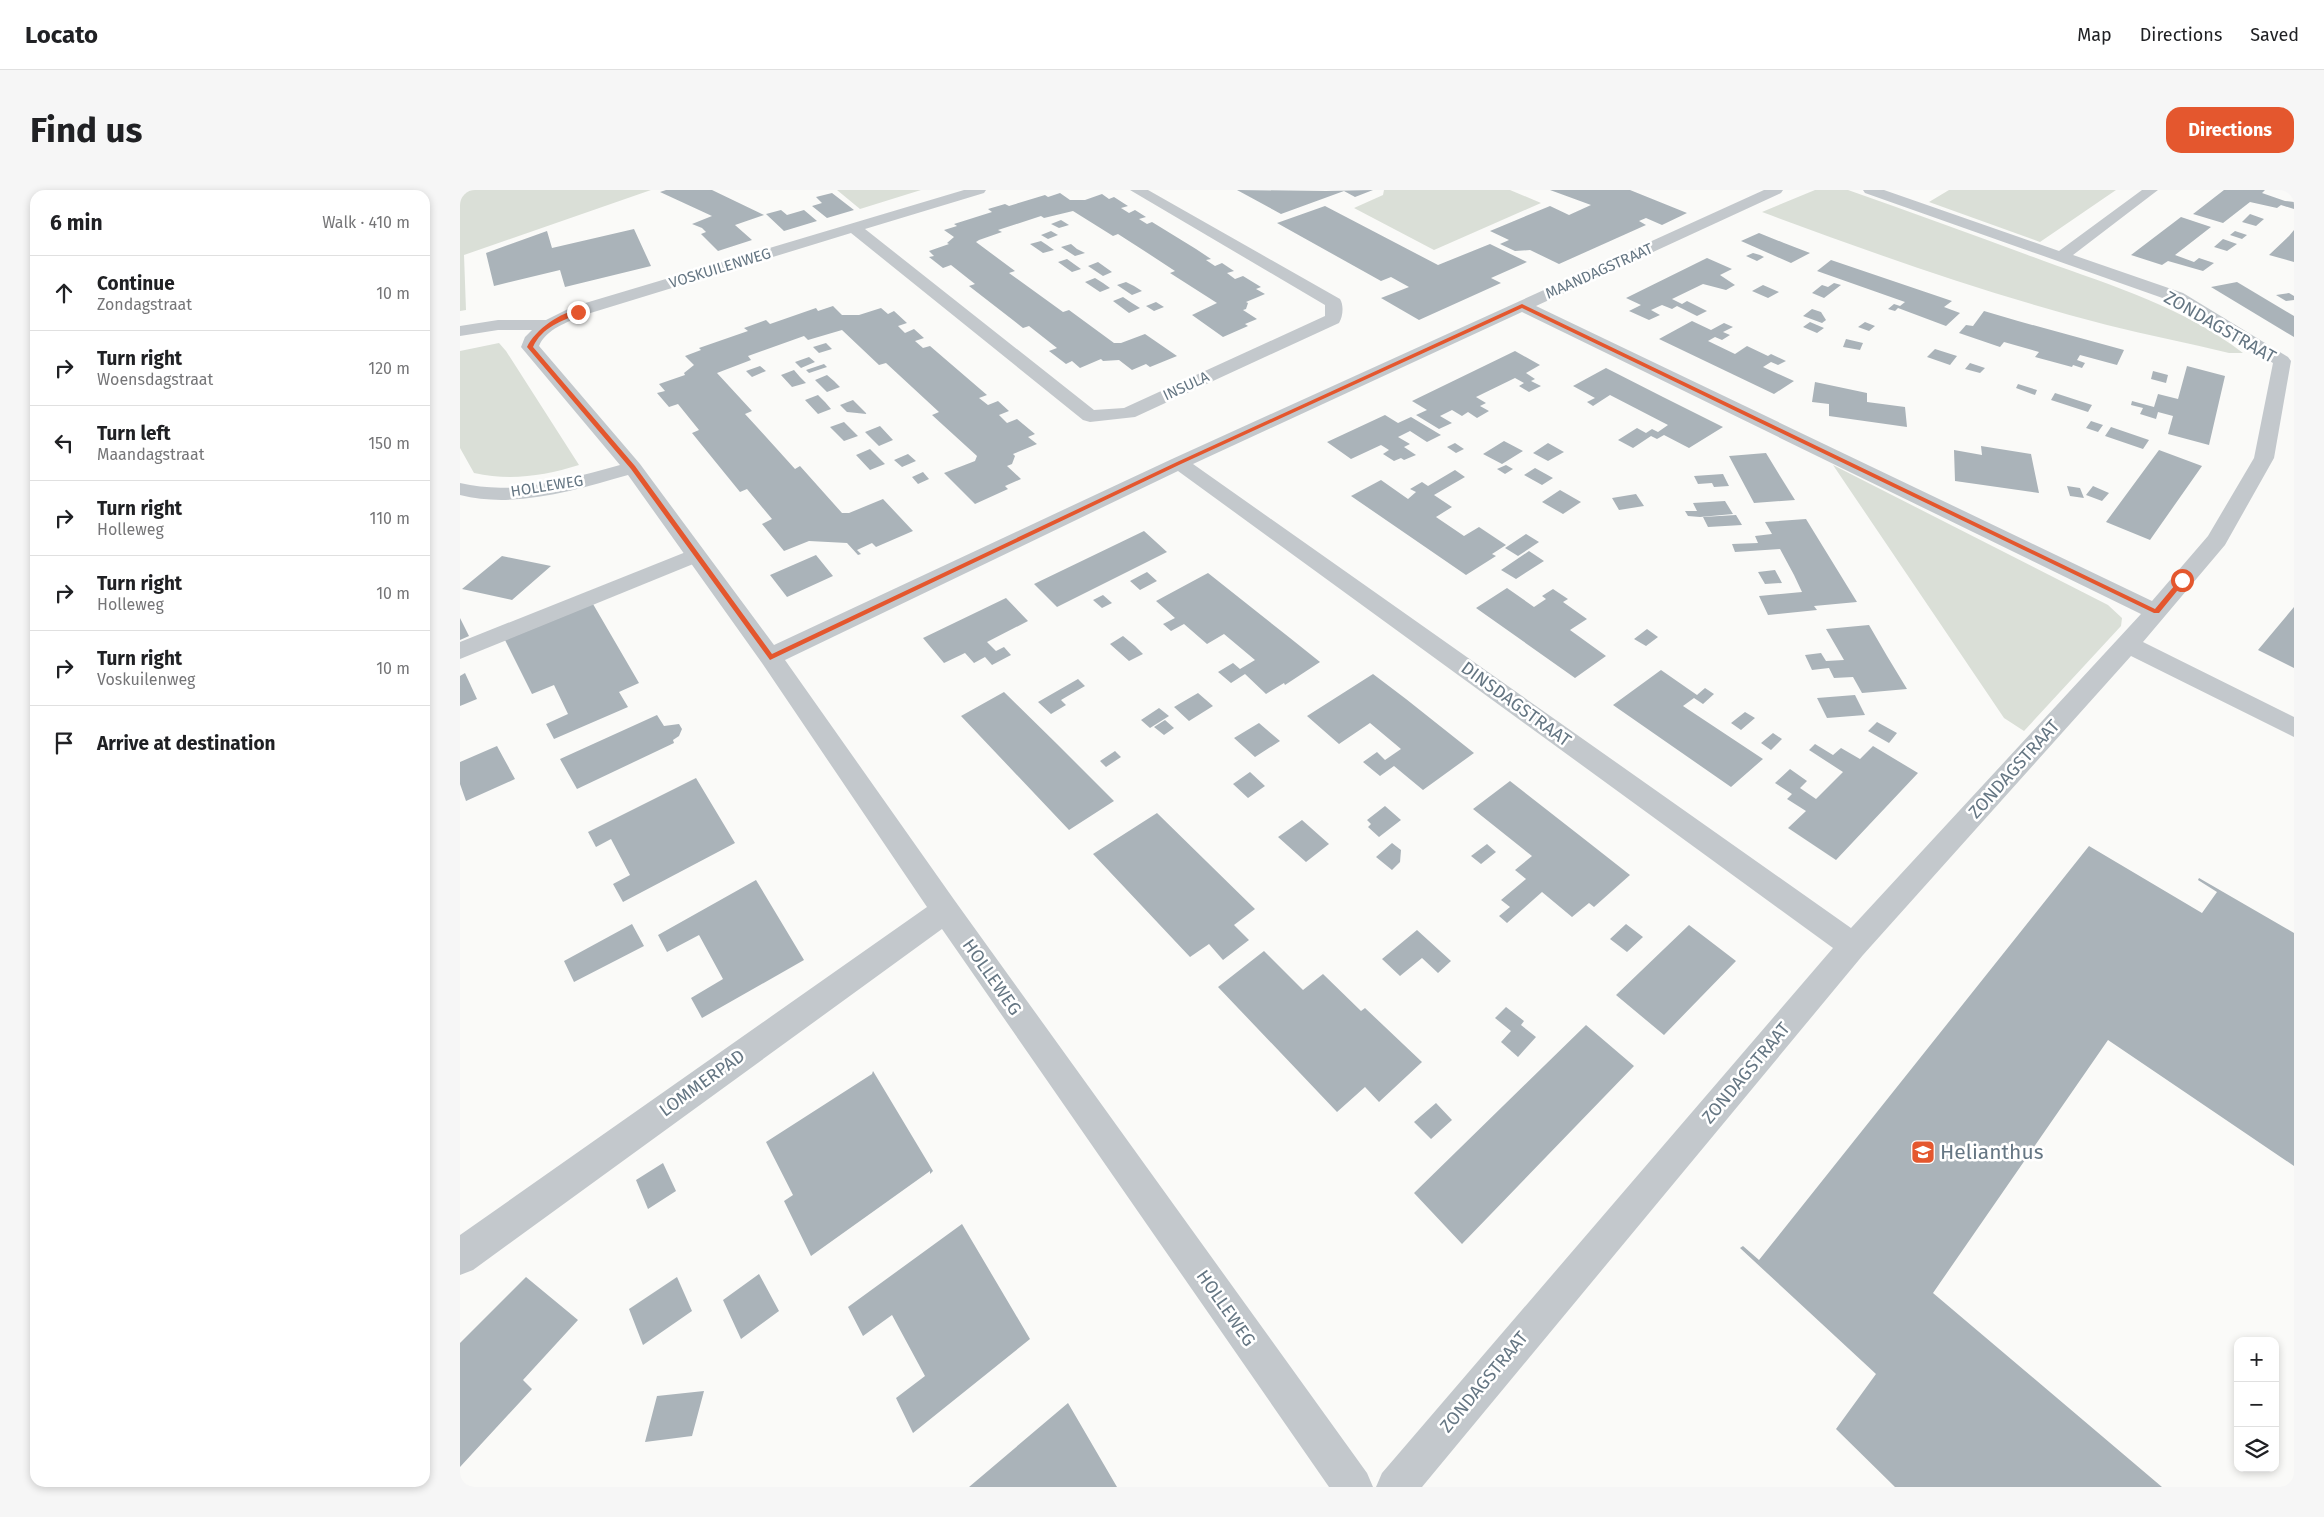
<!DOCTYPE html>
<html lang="en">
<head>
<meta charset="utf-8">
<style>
  :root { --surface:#fff; --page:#f6f6f6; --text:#202124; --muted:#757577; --line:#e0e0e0; --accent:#e4572e }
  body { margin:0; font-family:"Fira Sans",sans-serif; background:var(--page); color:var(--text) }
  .controls { position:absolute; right:15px; bottom:15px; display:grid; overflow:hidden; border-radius:10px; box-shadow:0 2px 8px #0003 }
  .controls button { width:45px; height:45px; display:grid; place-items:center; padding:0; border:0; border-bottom:1px solid var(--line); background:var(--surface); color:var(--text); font:25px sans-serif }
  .stop { position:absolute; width:15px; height:15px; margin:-11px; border:4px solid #e4572e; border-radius:50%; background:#fff }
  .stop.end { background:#e4572e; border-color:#fff; box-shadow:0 1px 5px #0008 }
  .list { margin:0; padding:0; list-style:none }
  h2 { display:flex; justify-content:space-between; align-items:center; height:65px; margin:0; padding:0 20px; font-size:21px }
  h2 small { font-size:16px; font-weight:400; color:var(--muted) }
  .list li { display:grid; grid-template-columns:32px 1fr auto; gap:15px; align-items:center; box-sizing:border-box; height:75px; padding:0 20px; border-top:1px solid var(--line) }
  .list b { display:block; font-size:19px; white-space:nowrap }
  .list p { margin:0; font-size:16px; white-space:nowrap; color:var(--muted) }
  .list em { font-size:16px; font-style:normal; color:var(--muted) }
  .icon { flex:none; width:28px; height:28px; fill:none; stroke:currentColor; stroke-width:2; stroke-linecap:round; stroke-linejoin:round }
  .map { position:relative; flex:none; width:1834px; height:1297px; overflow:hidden; border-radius:15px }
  header { display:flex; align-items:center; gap:30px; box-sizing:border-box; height:70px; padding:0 25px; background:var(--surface); border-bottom:1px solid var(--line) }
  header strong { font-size:24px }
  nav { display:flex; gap:28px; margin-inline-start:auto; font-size:18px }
  .intro { display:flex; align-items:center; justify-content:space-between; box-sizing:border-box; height:120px; padding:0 30px }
  h1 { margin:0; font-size:35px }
  .button { padding:12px 22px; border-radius:15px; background:var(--accent); color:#fff; font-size:18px; font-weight:700 }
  main { display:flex; gap:30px; padding:0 30px }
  aside { flex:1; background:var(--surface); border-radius:15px; box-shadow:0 2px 8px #0003 }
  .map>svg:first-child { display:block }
  .green { fill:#dadfd7 }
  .building { fill:#aab3b9 }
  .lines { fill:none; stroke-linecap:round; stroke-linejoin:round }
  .lane { fill:#c3c8cc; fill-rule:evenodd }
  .street { fill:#c3c8cc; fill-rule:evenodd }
  .route { fill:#e4572e }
  .labels { text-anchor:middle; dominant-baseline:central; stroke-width:5; stroke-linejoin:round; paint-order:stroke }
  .far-street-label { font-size:15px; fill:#657683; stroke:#fff }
  .street-label { font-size:18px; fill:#657683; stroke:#fff }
  .near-poi-label { font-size:21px; fill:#657683; stroke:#fff; text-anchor:start }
</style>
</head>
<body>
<header>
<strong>Locato</strong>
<nav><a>Map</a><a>Directions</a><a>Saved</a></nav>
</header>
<div class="intro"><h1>Find us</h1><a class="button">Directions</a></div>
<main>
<aside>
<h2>6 min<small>Walk · 410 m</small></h2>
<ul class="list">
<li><svg class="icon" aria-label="ahead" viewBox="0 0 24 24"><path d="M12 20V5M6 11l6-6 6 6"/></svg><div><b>Continue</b><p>Zondagstraat</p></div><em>10 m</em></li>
<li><svg class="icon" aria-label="right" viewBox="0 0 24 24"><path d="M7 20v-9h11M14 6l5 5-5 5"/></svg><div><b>Turn right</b><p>Woensdagstraat</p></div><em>120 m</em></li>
<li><svg class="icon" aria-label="left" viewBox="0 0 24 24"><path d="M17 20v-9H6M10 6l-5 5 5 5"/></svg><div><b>Turn left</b><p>Maandagstraat</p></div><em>150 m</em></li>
<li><svg class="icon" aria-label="right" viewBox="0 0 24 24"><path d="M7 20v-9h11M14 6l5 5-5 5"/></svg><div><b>Turn right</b><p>Holleweg</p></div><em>110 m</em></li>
<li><svg class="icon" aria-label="right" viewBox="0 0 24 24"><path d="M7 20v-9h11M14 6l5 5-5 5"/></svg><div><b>Turn right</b><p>Holleweg</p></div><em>10 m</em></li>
<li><svg class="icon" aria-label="right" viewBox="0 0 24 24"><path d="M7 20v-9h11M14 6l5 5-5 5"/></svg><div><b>Turn right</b><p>Voskuilenweg</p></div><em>10 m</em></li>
<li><svg class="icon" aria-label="arrive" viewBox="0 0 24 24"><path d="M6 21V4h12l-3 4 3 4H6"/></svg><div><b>Arrive at destination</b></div></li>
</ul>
</aside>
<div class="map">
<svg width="1834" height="1297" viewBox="0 0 1834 1297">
  <rect width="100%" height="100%" fill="#fafaf8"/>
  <path class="green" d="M0,0H191L4,65L6,120L0,121Z
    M377,0H461L400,19Z
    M924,0H1050L1081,13L974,60L894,18L923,5Z
    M1355,0H1388C1454,23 1519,47 1584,71C1653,96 1725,118 1783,163H1769C1728,153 1687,145 1647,135C1530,105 1415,64 1302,22Z
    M1489,0H1656L1580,52L1469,12Z
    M39,153L46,161L119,275C84,286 50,291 14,283L0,258V161Z
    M1373,275L1648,415L1662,428L1661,436L1564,541L1544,528Z"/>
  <path class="building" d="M206,0H252L304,25L275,35L292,50L258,61L241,44L246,42L242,38L232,34L252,26L200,2Z
    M777,0L866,1L913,0L895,7L884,1L821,24Z
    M1090,0H1170L1227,23L1202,35L1186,28L1179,31L1186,35L1099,74L1070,60L1055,61L1040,54L1049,50L1030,41L1090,16L1109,25L1131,15Z
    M1764,0H1805L1802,3L1825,11L1834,12V19L1821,15L1817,18L1790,12L1763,33L1733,24Z
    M372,3L394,20L367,28L352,16L362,13L356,7Z
    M600,3L610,10H625L642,4L649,9L654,7L668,16L661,18L669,23L675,20L686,27L679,29L687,34L692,32L736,59L751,69L746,70L755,76L762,73L774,81L767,83L775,89L783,86L801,97L796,99L805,104L786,112L788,113L786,119L783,120L797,129L785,134L788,136L763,147L732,125L757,113L710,83L715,81L686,62L658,44L653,46L613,21L584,28L581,26L538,40L542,42L519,50L516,52L555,81L549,83L603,122L609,120L654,153H661L685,144L717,166L690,177L686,174L672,180L659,170L643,171L641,169L620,178L612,171L606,174L589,161L597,158L569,136L563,138L549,127L509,96L515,94L491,75L483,78L469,67L474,66L469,61L489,54L487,53L494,47L484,40L497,36L494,34L532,22L528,19L545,14L549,16L585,5L588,7Z
    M865,16L978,75L1030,54L1067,72L1031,88L1041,93L959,130L921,108L949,97L931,87L921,91L817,33Z
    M321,20L327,25L344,20L357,31L324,41L306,24Z
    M1790,24L1804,29L1796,36L1782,32Z
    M1721,27L1751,37L1715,65L1734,72L1739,68L1754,73L1743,81L1708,71L1702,75L1671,65Z
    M601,30L609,35L599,38L591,34Z
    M174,39L191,76L105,97L100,80L34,96L26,63L87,41L92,58Z
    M1834,40V72L1809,65L1829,46Z
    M591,41L598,45L588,49L581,45Z
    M1775,41L1787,45L1782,49L1770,45Z
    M1299,43L1324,53L1350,63L1331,73L1281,51Z
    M1763,49L1777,54L1767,61L1754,57Z
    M581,51L587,55L594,60L583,63L570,54Z
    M611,54L617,59L625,63L615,66L601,57Z
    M1293,63L1300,65L1304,67L1297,71L1286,66Z
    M1247,68L1272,79L1260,85L1275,95L1266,100L1243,94L1212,109L1222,114L1227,111L1247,121L1237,126L1217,116L1212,119L1202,115L1191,120L1200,125L1189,130L1169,121L1181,115L1166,108Z
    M607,69L621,79L612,82L598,72Z
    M1371,70L1492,111L1484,117L1500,123L1486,136L1438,118L1435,121L1428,119L1434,114L1440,116L1445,112L1357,81Z
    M638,72L652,82L643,86L628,76Z
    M635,88L643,93L650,98L640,102L625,92Z
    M666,92L674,96L682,101L672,105L657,95Z
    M1777,92L1834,126V147L1751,97Z
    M1374,93L1381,95L1364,108L1352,103L1362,95L1368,97Z
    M1303,95L1319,102L1308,108L1292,101Z
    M1829,103L1834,106V110L1826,111L1816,105Z
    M663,107L672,113L680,118L669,123L653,111Z
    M696,112L704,117L694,121L686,116Z
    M373,116L382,125H399L421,118L428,124L434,121L447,133L438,136L445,143L454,139L464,148L455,151L463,158L470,156L527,205L519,208L528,215L538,211L549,221L539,225L547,233L557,229L575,244L568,247L577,254L553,264L555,266L552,274L547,276L561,289L545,296L548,299L515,314L484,283L515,271L517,266L472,225L479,222L426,173L419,175L382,140L348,150L344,146L288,166L291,170L257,183L292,221L285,224L297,237L335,279L340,276L382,323H389L423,309L453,341L416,357L412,353L397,360L401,364L398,365L387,353L349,351L324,361L302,334L312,329L287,299L280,302L267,286L232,243L239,240L218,214L209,217L197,203L205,201L199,194L225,185L224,183L234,175L225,166L241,160L239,158L288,141L284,138L306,130L310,134L356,118L358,121Z
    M1352,119L1361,122L1366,130L1362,133L1343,126Z
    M1524,121L1558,131L1664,160L1657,175L1620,165L1617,170L1625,173L1622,178L1613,175L1612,177L1575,167L1579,162L1544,152L1540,157L1499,143L1506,135L1513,136Z
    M1232,131L1251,140L1264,133L1273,137L1263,142L1270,145L1262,150L1255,147L1248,151L1275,164L1287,156L1308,166L1311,164L1326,171L1318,175L1311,172L1303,177L1334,191L1314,204L1199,149Z
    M1350,132L1364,138L1357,143L1343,137Z
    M1405,132L1415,136L1409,141L1398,137Z
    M1386,149L1403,153L1400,160L1383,157Z
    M366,153L372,159L359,163L353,157Z
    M1475,159L1497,166L1490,175L1467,167Z
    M1055,161L1080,175L1066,183L1075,189L1071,191L1081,196L1069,202L1059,196L1064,193L1055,188L1016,207L1026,213L1020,216L1029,221L1017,228L1008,222L1002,226L992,220L980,226L992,233L979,239L956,225L967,220L952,211Z
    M349,167L355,172L341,178L335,172Z
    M1510,173L1525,178L1520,183L1505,179Z
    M364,174L367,177L349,183L346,180Z
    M300,176L306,181L292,187L286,181Z
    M1727,176L1765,186L1749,255L1708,244L1713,226L1698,222L1696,229L1680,224L1683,218L1671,215L1672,211L1694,217L1698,204L1718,209Z
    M1146,178L1203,207L1263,237L1229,258L1204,245L1197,249L1191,246L1173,258L1158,250L1177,238L1186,243L1192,239L1198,242L1208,235L1150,205L1133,216L1127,212L1135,208L1113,196Z
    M334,180L340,187L346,193L332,197L321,185Z
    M1693,181L1708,185L1706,193L1691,189Z
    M367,185L374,191L380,197L367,202L355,190Z
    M1355,192L1407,203V212L1445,217L1447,237L1369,226V214L1352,212Z
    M1558,194L1577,200L1575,205L1556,198Z
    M1595,203L1632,215L1628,222L1591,210Z
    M358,205L365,212L371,219L358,224L345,210Z
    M393,210L407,224L387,222L380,215Z
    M925,225L938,233L951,227L981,245L967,252L950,241L938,247L950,254L944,257L956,265L944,270L941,268L934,271L923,264L929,260L921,255L891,269L867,252Z
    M1631,231L1643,235L1638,242L1626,238Z
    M384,232L398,246L384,251L370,237Z
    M420,236L433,250L419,256L405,242Z
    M1651,237L1689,250L1683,259L1645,246Z
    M1044,251L1063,261L1042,274L1023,264Z
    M995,253L1004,259L996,263L987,257Z
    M1088,253L1104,262L1088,271L1073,263Z
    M1521,256L1571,264L1579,303L1495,291L1494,260L1522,265Z
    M410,259L425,274L410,280L396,265Z
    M1699,260L1742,276L1690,350L1646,332Z
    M1306,263L1320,286L1335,310L1294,313L1269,266Z
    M448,264L456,271L442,277L434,270Z
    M1046,275L1053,279L1045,284L1037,279Z
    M1075,278L1093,288L1082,295L1064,285Z
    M995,280L1005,287L974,305L992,317L976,327L1004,346L1019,337L1046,355L1032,364L1036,366L1006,385L891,306L921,290L948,309L956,302L950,299L962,292L968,296Z
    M463,282L469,289L458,294L452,287Z
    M1263,284L1269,296L1254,297L1252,293L1238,294L1234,286Z
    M1607,296L1620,298L1624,308L1610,306Z
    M1633,296L1649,303L1642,311L1626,305Z
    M1100,300L1121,312L1103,324L1082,312Z
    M1176,304L1184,316L1159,320L1152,308Z
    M1265,311L1273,324L1240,327L1228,326L1225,321H1237L1233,313Z
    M1276,325L1282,335L1248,337L1243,327Z
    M1346,329L1397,412L1354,416L1357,420L1308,425L1299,406L1342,402L1334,385L1320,359L1275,362L1272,354L1298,353L1295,346L1312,344L1305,332Z
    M684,341L707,362L597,417L574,394Z
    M1066,344L1079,352L1058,366L1045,358Z
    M1069,361L1084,371L1056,389L1041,380Z
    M356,365L373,386L327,407L310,385Z
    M42,366L91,376L52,410L2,399Z
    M1315,380L1322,393L1305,394L1298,382Z
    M687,382L697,391L680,400L670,391Z
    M748,383L830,448L860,472L825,495L824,493L806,504L785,484L771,493L758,482L773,473L780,479L795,470L764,444L747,454L724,434L711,441L703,434L715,428L696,411Z
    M1047,398L1074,417L1086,409L1082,406L1093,399L1108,409L1103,412L1127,429L1110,440L1146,466L1115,488L1016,418Z
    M643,405L652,413L642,418L633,410Z
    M546,408L568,431L527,452L536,461L544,457L551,465L532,475L525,467L514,473L505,463L484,473L463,448Z
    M133,414L179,493L159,502L168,517L94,549L86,534L108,524L94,495L72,504L45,450Z
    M1834,417V478L1798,460Z
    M0,428L9,446L0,450Z
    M1409,435L1427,466L1447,499L1402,503L1393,487L1374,488L1369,478L1352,480L1345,465L1361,463L1366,471L1384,470L1366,439Z
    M1187,439L1198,447L1186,456L1174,449Z
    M663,446L675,456L683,464L669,471L650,454Z
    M1201,480L1237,505L1245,498L1254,504L1243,514L1234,508L1223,516L1303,569L1271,597L1153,515Z
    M5,483L17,509L0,516V486Z
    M913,484L946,509L1014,563L963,600L934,576L920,586L903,572L917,562L925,570L941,559L910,533L879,554L847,526Z
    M618,489L625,496L601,510L606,515L591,524L578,512Z
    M544,502L597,554L654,611L609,640L501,526Z
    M738,503L753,516L729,531L714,517Z
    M1395,505L1405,525L1367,528L1357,508Z
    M699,518L709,526L690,538L681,530Z
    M1285,522L1295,528L1281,540L1271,533Z
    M197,525L204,536L219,534L222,539L219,546L213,550L214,553L117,599L100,569Z
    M705,530L714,538L704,545L694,537Z
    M1417,532L1437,543L1429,553L1408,541Z
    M799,533L820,551L795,567L774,548Z
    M1313,543L1322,549L1311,560L1301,553Z
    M1355,554L1373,565L1381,558L1400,569L1413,556L1458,583L1376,670L1328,638L1346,621L1327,609L1332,604L1315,593L1330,579L1347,591L1340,598L1356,609L1383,582L1349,560Z
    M37,556L55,589L6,611L0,594V572Z
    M655,561L661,567L646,577L640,571Z
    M790,582L805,596L788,608L773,594Z
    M236,588L275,653L163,712L153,694L170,685L151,649L136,657L128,642Z
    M1050,591L1128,652L1170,685L1134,717L1129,713L1112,727L1082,702L1047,733L1039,726L1050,717L1041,710L1066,689L1055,680L1072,666L1013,619Z
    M925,616L941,630L919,647L908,637L911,634L907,630Z
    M697,623L795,719L774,735L789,750L763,770L749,754L730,767L633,664Z
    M842,630L869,654L846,672L818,647Z
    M932,653L941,660L940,672L932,680L916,667Z
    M1027,654L1036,662L1021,674L1011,666Z
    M1629,656L1742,723L1757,702L1738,690L1739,688L1834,743V976L1648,850L1473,1103L1702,1297H1435L1376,1239L1416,1184L1280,1058L1283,1056L1299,1070Z
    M296,690L344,770L242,828L231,808L263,789L239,745L207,762L198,745Z
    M172,734L184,756L114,792L104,771Z
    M1166,734L1183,747L1167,762L1150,749Z
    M1229,735L1276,771L1204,845L1156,805Z
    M957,740L991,771L978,783L962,768L940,786L922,769Z
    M804,761L843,800L863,784L901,821L905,818L962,872L919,912L905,897L877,922L758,797Z
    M1046,817L1064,831L1061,835L1076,847L1058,867L1041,852L1051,841L1035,828Z
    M1126,835L1174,876L1002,1054L954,1003Z
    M413,881L473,981L470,984V981L351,1066L324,1011L333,1005L306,952L412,884Z
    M976,913L992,930L971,949L954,932Z
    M203,973L216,1001L188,1019L176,990Z
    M502,1034L570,1149L453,1243L436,1208L465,1186L432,1125L403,1146L388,1117Z
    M299,1084L319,1121L281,1149L263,1110Z
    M66,1087L118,1130L63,1190L72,1199L0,1277V1153Z
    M217,1087L232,1121L183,1155L169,1119Z
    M244,1201L232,1246L185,1252L197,1206Z
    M608,1213L657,1297H509Z"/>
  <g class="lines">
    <path class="lane" d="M236,358L243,360L246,365L243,370L0,469V452Z"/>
    <path class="street" d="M504,0H526L524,3L405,39L634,220L664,218L865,126V115L670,0H688L880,109C884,115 883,127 879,133L675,227L630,232L623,230L391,43L124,125C108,132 86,139 79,156L180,274L314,455L712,269L1304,0H1323L1321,3L1076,116L1692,411L1748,346L1794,268L1813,173L1711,111L1405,3L1403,0H1424L1599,61L1682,0H1698L1613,65L1723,103L1828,167L1831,171L1814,268L1765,355L1683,452L1834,527V547L1671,466L1403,765L962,1297H916L922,1283L1373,758L718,281L325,470L495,711L907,1283L913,1297H869L482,739L13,1080L0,1085V1045L467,717L302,473L168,285C115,300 55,319 0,305V293C53,306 109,289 160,275L61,157L65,147L72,140H38L0,146V136L38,130H86L112,117ZM1062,122L1681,424L1391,738L733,274Z"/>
  </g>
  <path class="route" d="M1062,114L1695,419L1720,389L1726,390L1699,423H1694L1062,118L721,274L310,470L171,279L67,157C75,140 101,121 120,120V123C102,131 82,137 73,157L175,276L312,464L717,272Z"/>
  <defs>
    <g id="school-square" transform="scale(1.25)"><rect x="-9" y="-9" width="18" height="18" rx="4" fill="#e4572e" stroke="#fff"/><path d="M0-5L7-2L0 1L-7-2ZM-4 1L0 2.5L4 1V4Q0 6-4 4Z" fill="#fff"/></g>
  </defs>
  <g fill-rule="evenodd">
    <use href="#school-square" x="1463" y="962"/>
  </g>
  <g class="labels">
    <g class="far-street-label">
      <text transform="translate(260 78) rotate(-17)">VOSKUILENWEG</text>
      <text transform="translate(1139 81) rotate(-24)">MAANDAGSTRAAT</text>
      <text transform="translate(726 196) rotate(-25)">INSULA</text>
      <text transform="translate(87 296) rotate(-9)">HOLLEWEG</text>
    </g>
    <g class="street-label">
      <text transform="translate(1760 137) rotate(30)">ZONDAGSTRAAT</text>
      <text transform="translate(1056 514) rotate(36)">DINSDAGSTRAAT</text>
      <text transform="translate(1554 579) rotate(-48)">ZONDAGSTRAAT</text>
      <text transform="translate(532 787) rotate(55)">HOLLEWEG</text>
      <text transform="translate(1286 883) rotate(-50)">ZONDAGSTRAAT</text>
      <text transform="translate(242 893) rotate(-36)">LOMMERPAD</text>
      <text transform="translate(766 1118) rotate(55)">HOLLEWEG</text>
      <text transform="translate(1024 1192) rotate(-50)">ZONDAGSTRAAT</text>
    </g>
    <g class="near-poi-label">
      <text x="1480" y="962">Helianthus</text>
    </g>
  </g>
</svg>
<div class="controls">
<button>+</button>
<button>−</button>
<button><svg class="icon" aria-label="layers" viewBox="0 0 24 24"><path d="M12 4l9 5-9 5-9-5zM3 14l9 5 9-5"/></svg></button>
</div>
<div class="stop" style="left:1722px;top:390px"></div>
<div class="stop end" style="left:118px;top:122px"></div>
</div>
</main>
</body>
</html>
